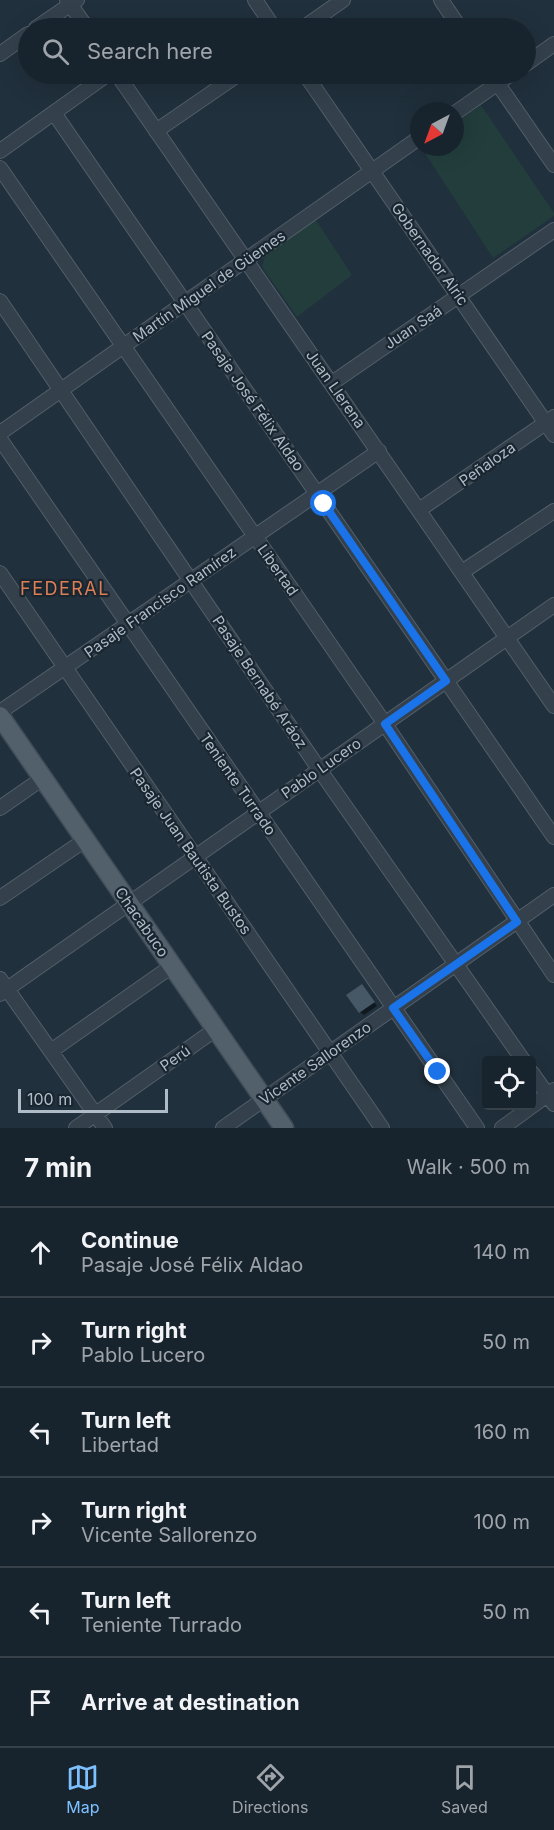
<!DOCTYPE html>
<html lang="en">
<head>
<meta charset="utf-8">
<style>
  :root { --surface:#18242d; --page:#212c35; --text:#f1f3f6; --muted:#9fa4aa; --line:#364149; --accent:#7dc0ff }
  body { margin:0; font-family:Inter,sans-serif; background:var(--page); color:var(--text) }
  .controls { position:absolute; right:18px; bottom:18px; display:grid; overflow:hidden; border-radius:6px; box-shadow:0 6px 24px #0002 }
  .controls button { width:54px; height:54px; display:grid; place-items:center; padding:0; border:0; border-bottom:2px solid var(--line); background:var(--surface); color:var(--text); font:30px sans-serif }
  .compass { position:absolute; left:410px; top:102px; width:54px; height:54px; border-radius:50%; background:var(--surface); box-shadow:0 6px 24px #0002; rotate:221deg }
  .scale { position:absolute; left:18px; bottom:15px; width:150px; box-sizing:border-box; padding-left:6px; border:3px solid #afbcc8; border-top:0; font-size:16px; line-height:21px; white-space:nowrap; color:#afbcc8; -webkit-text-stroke:4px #192630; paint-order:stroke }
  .stop { position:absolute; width:18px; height:18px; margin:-14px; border:4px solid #1a73e8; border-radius:50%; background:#fff }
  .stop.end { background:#1a73e8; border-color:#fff; box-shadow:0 2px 6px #0008 }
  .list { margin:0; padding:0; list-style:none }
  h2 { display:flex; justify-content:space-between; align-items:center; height:78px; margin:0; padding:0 24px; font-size:26px }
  h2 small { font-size:20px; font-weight:400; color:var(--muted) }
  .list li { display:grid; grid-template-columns:39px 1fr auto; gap:18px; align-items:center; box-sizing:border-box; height:90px; padding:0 24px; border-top:2px solid var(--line) }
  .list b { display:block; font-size:22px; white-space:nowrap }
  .list p { margin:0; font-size:20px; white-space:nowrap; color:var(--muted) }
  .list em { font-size:20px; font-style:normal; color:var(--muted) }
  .icon { flex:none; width:33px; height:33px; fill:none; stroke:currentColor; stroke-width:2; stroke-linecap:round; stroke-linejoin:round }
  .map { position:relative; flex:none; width:554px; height:1128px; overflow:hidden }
  .search { position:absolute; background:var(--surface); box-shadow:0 6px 24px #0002; left:18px; right:18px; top:18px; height:66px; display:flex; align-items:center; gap:15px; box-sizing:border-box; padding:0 21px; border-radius:33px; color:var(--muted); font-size:22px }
  .sheet { height:618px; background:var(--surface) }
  nav { display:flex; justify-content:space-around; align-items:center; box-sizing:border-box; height:84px; border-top:2px solid var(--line); background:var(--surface); font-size:16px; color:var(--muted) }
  nav a { display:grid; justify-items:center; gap:3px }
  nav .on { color:var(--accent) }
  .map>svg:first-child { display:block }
  .green { fill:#223d3c }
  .shadow { fill:#0007 }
  .building { fill:#465765 }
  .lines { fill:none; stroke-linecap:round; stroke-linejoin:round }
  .minor-casing { stroke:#525f6a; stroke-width:16 }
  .major-casing { stroke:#404d58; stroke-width:21 }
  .minor { stroke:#34414c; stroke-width:14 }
  .major { stroke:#52606c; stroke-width:18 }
  .route { stroke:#1a73e8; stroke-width:8 }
  .labels { text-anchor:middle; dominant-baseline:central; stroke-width:4.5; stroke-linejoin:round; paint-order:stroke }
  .street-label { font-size:15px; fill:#afbcc8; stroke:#192630 }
  .quarter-label { font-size:18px; letter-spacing:1.5px; fill:#dc7e56; stroke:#192630 }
</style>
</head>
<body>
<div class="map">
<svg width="554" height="1128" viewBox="0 0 554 1128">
  <rect width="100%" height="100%" fill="#20303c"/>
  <path class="green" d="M481,105L554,213V216L493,258L421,147H455V123Z
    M316,220L352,275L297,317L262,267L265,255Z"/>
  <path class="shadow" d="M365,989L377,1006L364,1015L360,1012Z"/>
  <path class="building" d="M362,984L375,1002L359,1013L346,995Z"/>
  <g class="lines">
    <g class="minor-casing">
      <path id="minor" d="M67,0L87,28
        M255,0L274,28
        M441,0L460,28
        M36,28L77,0
        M303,28L343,0
        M0,54L28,34
        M526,64L554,44
        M117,74L554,706
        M305,74L554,435
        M491,74L554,165
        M54,113L554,837
        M455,113L511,74
        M156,131L239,74
        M0,151L108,74
        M0,168L385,724L554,975
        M0,301L319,769L523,1060
        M332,383L554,230
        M0,433L419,138
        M0,439L477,1128
        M419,510L554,417
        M462,572L554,511
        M0,573L382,1128
        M0,712L379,451
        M0,808L43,778
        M0,898L85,840
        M0,979L105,1128
        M0,994L554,605
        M51,1051L172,966
        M532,1073L554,1104
        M76,1128L216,1029
        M223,1128L554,895
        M502,1128L554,1090"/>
    </g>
    <g class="major-casing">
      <path id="major" d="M0,716L284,1128"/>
    </g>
    <use href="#minor" class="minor"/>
    <use href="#major" class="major"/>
  </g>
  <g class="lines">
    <path class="route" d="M324,504L446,681L385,724L517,922L393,1008L438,1072"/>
  </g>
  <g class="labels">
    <g class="street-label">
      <text transform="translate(430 254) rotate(55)">Gobernador Alric</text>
      <text transform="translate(209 286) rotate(-35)">Martín Miguel de Güemes</text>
      <text transform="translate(413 327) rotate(-34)">Juan Saá</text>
      <text transform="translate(336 389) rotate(55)">Juan Llerena</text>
      <text transform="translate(253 401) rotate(55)">Pasaje José Félix Aldao</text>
      <text transform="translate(487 464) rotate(-35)">Peñaloza</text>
      <text transform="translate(278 570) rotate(55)">Libertad</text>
      <text transform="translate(160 602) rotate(-35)">Pasaje Francisco Ramírez</text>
      <text transform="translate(260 682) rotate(56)">Pasaje Bernabé Aráoz</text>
      <text transform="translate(321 768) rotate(-35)">Pablo Lucero</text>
      <text transform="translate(238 784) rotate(55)">Teniente Turrado</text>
      <text transform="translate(191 851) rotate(55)">Pasaje Juan Bautista Bustos</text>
      <text transform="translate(142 922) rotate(55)">Chacabuco</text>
      <text transform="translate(175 1058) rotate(-35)">Perú</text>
      <text transform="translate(315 1063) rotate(-35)">Vicente Sallorenzo</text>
    </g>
    <g class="quarter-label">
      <text x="65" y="588">FEDERAL</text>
    </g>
  </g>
</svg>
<div class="controls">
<button><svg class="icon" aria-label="locate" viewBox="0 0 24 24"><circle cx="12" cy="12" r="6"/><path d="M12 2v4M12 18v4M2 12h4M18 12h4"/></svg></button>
</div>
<svg class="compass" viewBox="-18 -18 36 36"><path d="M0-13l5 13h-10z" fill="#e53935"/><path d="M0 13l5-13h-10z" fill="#9fa4aa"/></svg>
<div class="scale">100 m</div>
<div class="stop" style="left:324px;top:504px"></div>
<div class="stop end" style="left:438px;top:1072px"></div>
<div class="search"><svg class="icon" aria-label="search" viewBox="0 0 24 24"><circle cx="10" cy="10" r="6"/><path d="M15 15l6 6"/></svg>Search here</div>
</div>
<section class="sheet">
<h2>7 min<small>Walk · 500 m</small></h2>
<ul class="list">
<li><svg class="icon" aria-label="ahead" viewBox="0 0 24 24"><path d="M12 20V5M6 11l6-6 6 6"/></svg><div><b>Continue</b><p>Pasaje José Félix Aldao</p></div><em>140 m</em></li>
<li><svg class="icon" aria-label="right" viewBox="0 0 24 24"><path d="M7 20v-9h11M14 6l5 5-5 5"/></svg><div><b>Turn right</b><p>Pablo Lucero</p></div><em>50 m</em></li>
<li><svg class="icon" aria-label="left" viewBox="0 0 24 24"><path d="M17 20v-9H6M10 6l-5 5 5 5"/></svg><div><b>Turn left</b><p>Libertad</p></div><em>160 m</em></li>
<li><svg class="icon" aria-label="right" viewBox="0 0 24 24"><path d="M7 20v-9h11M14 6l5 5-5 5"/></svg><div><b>Turn right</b><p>Vicente Sallorenzo</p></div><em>100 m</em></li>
<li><svg class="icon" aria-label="left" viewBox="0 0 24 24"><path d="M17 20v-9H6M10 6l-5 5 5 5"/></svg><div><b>Turn left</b><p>Teniente Turrado</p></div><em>50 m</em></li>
<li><svg class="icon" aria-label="arrive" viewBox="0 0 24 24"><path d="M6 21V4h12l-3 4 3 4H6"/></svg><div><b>Arrive at destination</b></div></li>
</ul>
</section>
<nav>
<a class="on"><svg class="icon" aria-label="map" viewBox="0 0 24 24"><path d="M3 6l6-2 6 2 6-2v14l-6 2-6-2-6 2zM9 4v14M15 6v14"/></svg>Map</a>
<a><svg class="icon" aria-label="directions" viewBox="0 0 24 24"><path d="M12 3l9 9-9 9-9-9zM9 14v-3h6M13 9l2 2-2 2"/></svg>Directions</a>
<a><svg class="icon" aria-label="saved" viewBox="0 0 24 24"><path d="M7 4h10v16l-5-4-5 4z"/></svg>Saved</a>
</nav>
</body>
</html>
